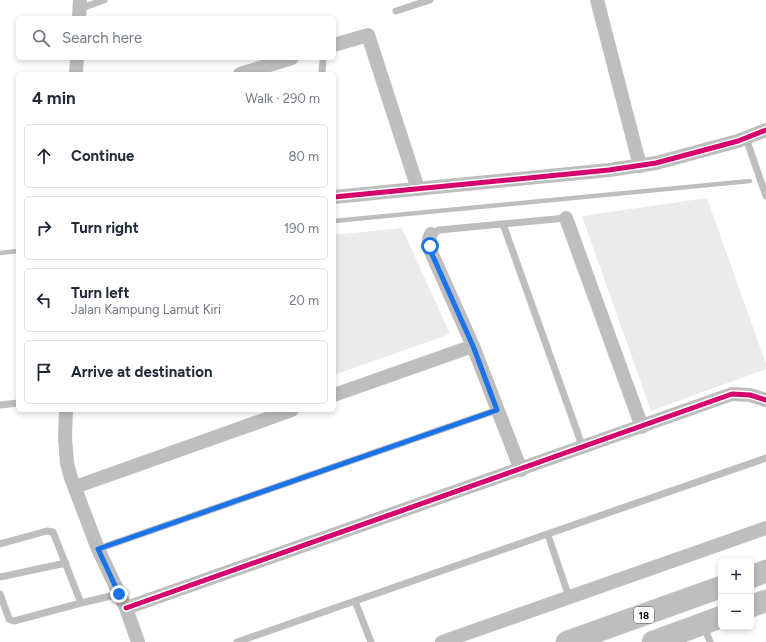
<!DOCTYPE html>
<html lang="en">
<head>
<meta charset="utf-8">
<style>
  :root { --surface:#fff; --page:#f6f6f7; --text:#1f2937; --muted:#747a83; --line:#e0e1e3 }
  body { margin:0; font-family:Figtree,sans-serif; background:var(--page); color:var(--text) }
  .controls { position:absolute; right:12px; bottom:12px; display:grid; overflow:hidden; border-radius:6px; box-shadow:0 2px 6px #0003 }
  .controls button { width:36px; height:36px; display:grid; place-items:center; padding:0; border:0; border-bottom:1px solid var(--line); background:var(--surface); color:var(--text); font:20px sans-serif }
  .stop { position:absolute; width:12px; height:12px; margin:-9px; border:3px solid #1a73e8; border-radius:50%; background:#fff }
  .stop.end { background:#1a73e8; border-color:#fff; box-shadow:0 1px 4px #0008 }
  .list { margin:0; padding:0; list-style:none }
  h2 { display:flex; justify-content:space-between; align-items:center; height:52px; margin:0; padding:0 16px; font-size:17px }
  h2 small { font-size:13px; font-weight:400; color:var(--muted) }
  .list li { display:grid; grid-template-columns:26px 1fr auto; gap:12px; align-items:center; box-sizing:border-box; height:64px; margin:0 8px 8px; padding:0 8px; border:1px solid var(--line); border-radius:6px }
  .list b { display:block; font-size:15px; white-space:nowrap }
  .list p { margin:0; font-size:13px; white-space:nowrap; color:var(--muted) }
  .list em { font-size:13px; font-style:normal; color:var(--muted) }
  .icon { flex:none; width:22px; height:22px; fill:none; stroke:currentColor; stroke-width:2; stroke-linecap:round; stroke-linejoin:round }
  .map { position:relative; flex:none; width:766px; height:642px; overflow:hidden }
  .search { position:absolute; background:var(--surface); box-shadow:0 2px 6px #0003; left:16px; top:16px; width:320px; height:44px; display:flex; align-items:center; gap:10px; box-sizing:border-box; padding:0 14px; border-radius:6px; color:var(--muted); font-size:15px }
  .panel { position:absolute; background:var(--surface); box-shadow:0 2px 6px #0003; left:16px; top:72px; width:320px; height:340px; border-radius:6px }
  .map>svg:first-child { display:block }
  .green { fill:#ebebeb }
  .lines { fill:none; stroke-linecap:round; stroke-linejoin:round }
  .stream { stroke:#bebebe; stroke-width:4.5 }
  .primary-casing { stroke:#dbdbdb; stroke-width:23 }
  .service { stroke:#bebebe; stroke-width:7 }
  .minor { stroke:#bebebe; stroke-width:14 }
  .primary { stroke:#bebebe; stroke-width:22 }
  .cycleway-casing { stroke:#fff; stroke-width:8 }
  .cycleway { stroke:#d6006c; stroke-width:5 }
  .route { stroke:#1a73e8; stroke-width:5 }
  .labels { text-anchor:middle; dominant-baseline:central; stroke-width:3; stroke-linejoin:round; paint-order:stroke }
  .shield { fill:#fff; stroke:#4c4c4c; stroke-width:1 }
  .shield-label { font-size:10px; font-weight:bold; fill:#000 }
</style>
</head>
<body>
<div class="map">
<svg width="766" height="642" viewBox="0 0 766 642">
  <rect width="100%" height="100%" fill="#fff"/>
  <path class="green" d="M707,198L766,364V369L651,411L582,216Z
    M402,228L450,334L334,375V235Z"/>
  <g class="lines">
    <path class="stream" d="M334,221L750,181
      M0,253L18,251"/>
    <g class="primary-casing">
      <path id="primary" d="M751,577L766,571
        M751,606L766,601
        M567,642L721,587
        M653,642L721,617"/>
    </g>
    <path class="service" d="M79,9L104,0
      M396,11L430,0
      M322,74L323,58
      M746,138L766,196
      M503,224L583,448
      M431,234L439,230L566,218
      M0,405L18,403
      M548,535L569,597
      M0,544L47,531L53,532L81,603
      M98,549L497,410
      M0,577L66,563
      M0,594L9,619L14,621L81,603L119,594
      M355,601L371,642
      M704,626L710,642
      M237,642L766,458"/>
    <path class="minor" d="M597,0L640,166
      M79,18L80,0
      M334,45L368,35L418,189
      M76,74L77,58
      M240,74L292,58
      M334,197L609,170L656,163L738,141L766,130
      M566,218L642,427
      M431,234L429,239L431,252L473,346L521,470
      M334,395L473,346
      M66,410L65,438L67,463L71,478L98,549L126,608L138,642
      M75,487L292,410
      M126,608L732,394L750,395L766,400
      M442,642L766,528"/>
    <use href="#primary" class="primary"/>
    <g class="cycleway-casing">
      <path id="cycleway" d="M334,197L609,170L656,163L738,141L766,130
        M126,608L732,394L750,395L766,400"/>
    </g>
    <use href="#cycleway" class="cycleway"/>
  </g>
  <g class="lines">
    <path class="route" d="M119,594L98,549L497,410L473,346L431,252L430,246"/>
  </g>
  <g class="labels">
    <rect class="shield" x="634" y="607" width="20" height="16" rx="3"/>
    <g class="shield-label">
      <text x="644" y="615">18</text>
    </g>
  </g>
</svg>
<div class="controls">
<button>+</button>
<button>−</button>
</div>
<div class="stop" style="left:430px;top:246px"></div>
<div class="stop end" style="left:119px;top:594px"></div>
<div class="search"><svg class="icon" aria-label="search" viewBox="0 0 24 24"><circle cx="10" cy="10" r="6"/><path d="M15 15l6 6"/></svg>Search here</div>
<section class="panel">
<h2>4 min<small>Walk · 290 m</small></h2>
<ul class="list">
<li><svg class="icon" aria-label="ahead" viewBox="0 0 24 24"><path d="M12 20V5M6 11l6-6 6 6"/></svg><div><b>Continue</b></div><em>80 m</em></li>
<li><svg class="icon" aria-label="right" viewBox="0 0 24 24"><path d="M7 20v-9h11M14 6l5 5-5 5"/></svg><div><b>Turn right</b></div><em>190 m</em></li>
<li><svg class="icon" aria-label="left" viewBox="0 0 24 24"><path d="M17 20v-9H6M10 6l-5 5 5 5"/></svg><div><b>Turn left</b><p>Jalan Kampung Lamut Kiri</p></div><em>20 m</em></li>
<li><svg class="icon" aria-label="arrive" viewBox="0 0 24 24"><path d="M6 21V4h12l-3 4 3 4H6"/></svg><div><b>Arrive at destination</b></div></li>
</ul>
</section>
</div>
</body>
</html>
